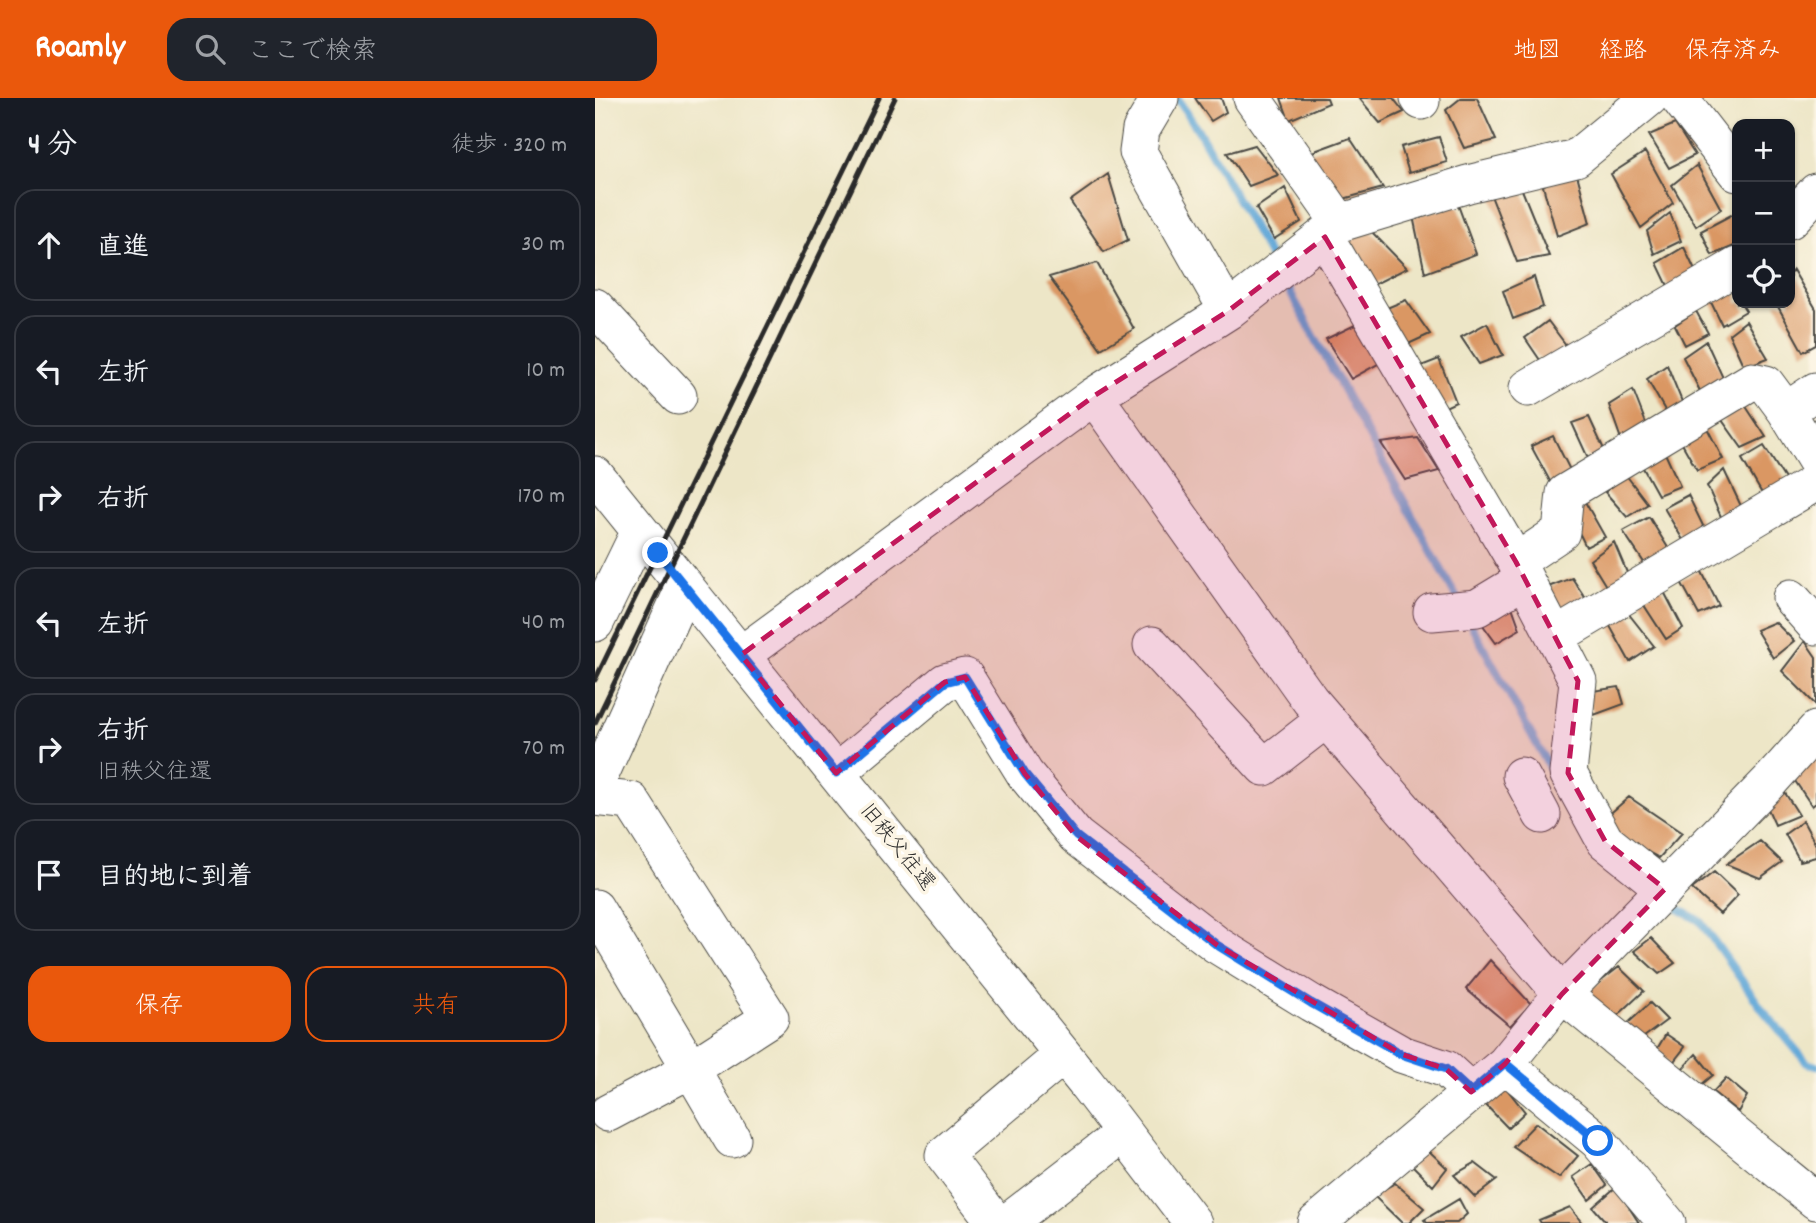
<!DOCTYPE html>
<html lang="ja">
<head>
<meta charset="utf-8">
<style>
  :root { --surface:#171b24; --page:#20242c; --text:#f1f3f6; --muted:#9ea1a6; --line:#363941; --accent:#ea580c }
  body { margin:0; font-family:Dekko,"Klee One",sans-serif; background:var(--page); color:var(--text) }
  .controls { position:absolute; right:21px; top:21px; display:grid; overflow:hidden; border-radius:14px; box-shadow:0 2px 5px #0004 }
  .controls button { width:63px; height:63px; display:grid; place-items:center; padding:0; border:0; border-bottom:2px solid var(--line); background:var(--surface); color:var(--text); font:35px sans-serif }
  .stop { position:absolute; width:21px; height:21px; margin:-16px; border:5px solid #1a73e8; border-radius:50%; background:#fff }
  .stop.end { background:#1a73e8; border-color:#fff; box-shadow:0 2px 7px #0008 }
  .list { margin:0; padding:0; list-style:none }
  h2 { display:flex; justify-content:space-between; align-items:center; height:91px; margin:0; padding:0 28px; font-size:30px }
  h2 small { font-size:23px; font-weight:400; color:var(--muted) }
  .list li { display:grid; grid-template-columns:46px 1fr auto; gap:21px; align-items:center; box-sizing:border-box; height:112px; margin:0 14px 14px; padding:0 14px; border:2px solid var(--line); border-radius:21px }
  .list b { display:block; font-size:26px; white-space:nowrap }
  .list p { margin:0; font-size:23px; white-space:nowrap; color:var(--muted) }
  .list em { font-size:23px; font-style:normal; color:var(--muted) }
  .actions { display:flex; gap:14px; padding:21px 28px }
  .actions a { flex:1; padding:16px 0; border:2px solid var(--accent); border-radius:21px; text-align:center; font-size:24px; color:var(--accent) }
  .actions .main { background:var(--accent); color:#fff }
  .icon { flex:none; width:38px; height:38px; fill:none; stroke:currentColor; stroke-width:2; stroke-linecap:round; stroke-linejoin:round }
  .map { position:relative; flex:none; width:1221px; height:1125px; overflow:hidden }
  header { display:flex; align-items:center; gap:42px; box-sizing:border-box; height:98px; padding:0 35px; background:var(--accent); color:#fff }
  header strong { font-size:33px }
  nav { display:flex; gap:38px; margin-inline-start:auto; font-size:24px }
  .search { width:490px; height:63px; background:var(--page); display:flex; align-items:center; gap:18px; box-sizing:border-box; padding:0 24px; border-radius:21px; color:var(--muted); font-size:26px }
  main { display:flex }
  aside { flex:1; background:var(--surface) }
  .map>svg:first-child { display:block }
  .lines { fill:none; stroke-linecap:round; stroke-linejoin:round }
  .stream { stroke:#62a8d8; stroke-width:8 }
  .building { fill:#da9763 }
  .minor-casing { stroke:#484742; stroke-width:39 }
  .minor { stroke:#fff; stroke-width:37 }
  .rail { stroke:#2b2b2b; stroke-width:5 }
  .route { stroke:#1a73e8; stroke-width:9 }
  .marked { fill:#c2185b; fill-opacity:0.2; stroke:#c2185b; stroke-width:5; stroke-dasharray:14 9; stroke-linejoin:round }
  .labels { text-anchor:middle; dominant-baseline:central; stroke-width:7; stroke-linejoin:round; paint-order:stroke }
  .street-label { font-size:21px; fill:#2b2b2b; stroke:#fcf5e5 }
</style>
</head>
<body>
<header>
<strong>Roamly</strong>
<div class="search"><svg class="icon" aria-label="search" viewBox="0 0 24 24"><circle cx="10" cy="10" r="6"/><path d="M15 15l6 6"/></svg>ここで検索</div>
<nav><a>地図</a><a>経路</a><a>保存済み</a></nav>
</header>
<main>
<aside>
<h2>4 分<small>徒歩 · 320 m</small></h2>
<ul class="list">
<li><svg class="icon" aria-label="ahead" viewBox="0 0 24 24"><path d="M12 20V5M6 11l6-6 6 6"/></svg><div><b>直進</b></div><em>30 m</em></li>
<li><svg class="icon" aria-label="left" viewBox="0 0 24 24"><path d="M17 20v-9H6M10 6l-5 5 5 5"/></svg><div><b>左折</b></div><em>10 m</em></li>
<li><svg class="icon" aria-label="right" viewBox="0 0 24 24"><path d="M7 20v-9h11M14 6l5 5-5 5"/></svg><div><b>右折</b></div><em>170 m</em></li>
<li><svg class="icon" aria-label="left" viewBox="0 0 24 24"><path d="M17 20v-9H6M10 6l-5 5 5 5"/></svg><div><b>左折</b></div><em>40 m</em></li>
<li><svg class="icon" aria-label="right" viewBox="0 0 24 24"><path d="M7 20v-9h11M14 6l5 5-5 5"/></svg><div><b>右折</b><p>旧秩父往還</p></div><em>70 m</em></li>
<li><svg class="icon" aria-label="arrive" viewBox="0 0 24 24"><path d="M6 21V4h12l-3 4 3 4H6"/></svg><div><b>目的地に到着</b></div></li>
</ul>
<div class="actions"><a class="main">保存</a><a>共有</a></div>
</aside>
<div class="map">
<svg width="1221" height="1125" viewBox="0 0 1221 1125">
  <rect width="100%" height="100%" fill="#fcf5e5"/>
  <filter id="ink" filterUnits="userSpaceOnUse"><feTurbulence type="fractalNoise" baseFrequency=".0143" numOctaves="2"/><feDisplacementMap in="SourceGraphic" scale="14" xChannelSelector="R" yChannelSelector="G"/><feConvolveMatrix kernelMatrix="1 2 1 2 8 2 1 2 1" color-interpolation-filters="sRGB"/></filter>
  <filter id="wash" filterUnits="userSpaceOnUse"><feTurbulence type="fractalNoise" baseFrequency=".00686" numOctaves="4" result="noise"/><feDisplacementMap in="SourceGraphic" scale="28" xChannelSelector="R" yChannelSelector="G"/><feGaussianBlur stdDeviation="1.57" result="paint"/><feColorMatrix in="noise" values="0 0 0 0 0 0 0 0 0 0 0 0 0 0 0 0 0 1.4 0 .05"/><feComposite in="paint" operator="in"/></filter>
  <g filter="url(#wash)">
    <rect width="100%" height="100%" fill="#ede6c7"/>
    <g class="lines">
      <path class="stream" d="M582,0L603,32L679,166
        M689,183L862,500
        M873,521L959,678
        M1070,803L1105,823L1167,911L1212,965L1221,968"/>
    </g>
    <g id="blocks">
      <path class="building" d="M600,0H626L631,14L616,23Z
        M686,0H732L734,5L694,22Z
        M764,0H798L809,14L785,25Z
        M866,0H882L901,42L869,50L851,12Z
        M1080,26L1100,57L1074,70L1054,37Z
        M844,39L852,64L814,75L806,49Z
        M755,40L788,90L748,101L714,55Z
        M660,47L683,77L654,88L632,55Z
        M1050,54L1078,105L1046,130L1016,76Z
        M1102,67L1126,111L1101,128L1077,87Z
        M980,69L995,125L962,138L948,88Z
        M513,76L533,142L509,154L475,103Z
        M923,82L954,158L922,164L895,95Z
        M690,90L706,124L679,141L661,110Z
        M863,107L881,156L830,175L818,118Z
        M1142,114V147L1117,157L1106,133Z
        M1075,115L1086,143L1059,156L1052,133Z
        M773,130L812,170L774,189L746,141Z
        M1089,149L1102,177L1073,188L1062,165Z
        M502,165L539,231L506,251L454,179Z
        M1198,172L1221,211V247L1208,254L1181,205H1195V176Z
        M939,179L948,209L918,221L908,193Z
        M1134,183L1142,198V205H1146L1151,213L1127,227L1114,200Z
        M811,202L835,236L809,248L787,212Z
        M1101,213L1113,235L1090,247L1080,227Z
        M953,223L974,251L947,265L930,240Z
        M1151,223L1173,260L1149,269L1134,236Z
        M892,225L908,257L884,266L866,239Z
        M760,227L785,265L756,281L731,241Z
        M1111,243L1128,280L1105,293L1088,259Z
        M844,261L861,304L846,311L821,270Z
        M1072,267L1090,311L1075,321L1052,281Z
        M1038,292L1052,328L1027,344L1014,307Z
        M1150,307L1171,339L1147,350L1127,322Z
        M994,319L1012,358L993,360L977,325Z
        M1109,324L1128,361L1102,372L1085,342Z
        M958,338L977,376L957,387L936,348Z
        M823,340L844,373L810,382L786,345Z
        M1169,348L1195,389L1172,404L1147,361Z
        M1069,353L1085,388L1063,397L1047,368Z
        M1129,372L1146,408L1127,421L1112,388Z
        M1031,377L1053,406L1032,419L1010,394Z
        M1093,397L1113,438L1091,447L1069,410Z
        M989,402L1010,439L991,449L981,428Z
        M1054,419L1075,453L1052,469L1028,433Z
        M1019,444L1036,484L1014,493L995,462Z
        M1106,472L1124,508L1104,517L1085,482Z
        M977,480L993,504L965,521L945,492Z
        M1066,488L1088,530L1071,541L1045,501Z
        M916,506L925,531L901,545L882,519Z
        M1033,515L1059,548L1035,564L1011,521Z
        M1180,524L1199,543L1178,560L1161,532Z
        M1210,543L1221,559V607L1187,573Z
        M1024,589L1029,606L999,617L991,594Z
        M1209,646L1221,661V705L1217,708L1196,677Z
        M1185,687L1204,717L1180,727L1165,693Z
        M1034,699L1087,735L1064,760L1002,727Z
        M1208,723L1221,747V759L1205,763L1190,736Z
        M1165,743L1187,764L1165,780L1131,766Z
        M1119,774L1143,797L1125,816L1097,791Z
        M1056,840L1080,865L1064,876L1039,853Z
        M895,862L936,906L915,928L871,891Z
        M1024,869L1049,893L1018,922L987,898Z
        M1055,905L1072,922L1045,942L1031,927Z
        M1071,936L1090,949L1076,967L1062,951Z
        M1101,956L1118,977L1106,987L1085,973Z
        M1131,980L1152,998L1143,1014L1118,994Z
        M911,990L930,1014L913,1030L886,1002Z
        M941,1025L983,1058L964,1080L918,1049Z
        M832,1051L852,1070L838,1088L817,1067Z
        M880,1065L902,1082L880,1099L859,1077Z
        M997,1066L1012,1087L994,1102L978,1079Z
        M800,1085L829,1110L814,1125H807L778,1097Z
        M1021,1089L1044,1125H1012L998,1109Z
        M864,1101L872,1116L862,1125H832L829,1122Z
        M975,1109L987,1125H946L944,1122Z"/>
    </g>
  </g>
  <g filter="url(#ink)">
    <use href="#blocks" fill-opacity="0" stroke="#484742" stroke-width="2"/>
    <g class="lines">
      <g class="minor-casing">
        <path id="minor" d="M565,0L546,32L543,54L633,213
          M657,0L745,125
          M824,0L826,3
          M1084,0L1142,75
          M1195,122L1221,94
          M730,139L921,464L983,583L973,675L1010,743L1070,791
          M0,209L83,298
          M933,290L1142,168
          M499,298L715,602L967,896L1221,1103
          M1191,313L1221,362
          M0,377L490,984L598,1125
          M921,464L966,434L970,395L1157,283L1171,286L1191,313L1221,293
          M1196,500L1221,528
          M837,514L882,510L930,481
          M0,525L45,433
          M960,539L1221,384
          M557,547L669,669L731,621
          M146,557L499,298L633,213L745,125L873,86L981,60L1054,0
          M241,675L350,584L370,579L430,676L481,738L622,847L716,905L806,956L851,971L876,994
          M926,678L947,717
          M0,688L90,488
          M0,699L36,703L175,920L96,971L0,810
          M910,966L1003,1043L1072,1125
          M13,1015L96,971L137,1041
          M401,1125L349,1057L468,957
          M412,1125L529,1035
          M721,1125L910,966L967,896L1177,681L1221,632"/>
      </g>
      <use href="#minor" class="minor"/>
      <path class="rail" d="M0,582L284,0
        M0,625L300,0"/>
    </g>
  </g>
  <g class="lines" filter="url(#ink)">
    <path class="route" d="M63,455L241,675L350,584L370,579L430,676L481,738L622,847L716,905L806,956L851,971L876,994L910,965L1003,1043"/>
  </g>
  <path class="marked" d="M730,139L921,464L983,583L973,675L1010,743L1070,791L967,896L910,966L876,994L851,971L806,956L622,847L481,738L430,676L370,579L350,584L241,675L146,557L499,298L633,213Z"/>
  <g class="labels">
    <g class="street-label">
      <text transform="translate(301 750) rotate(51)">旧秩父往還</text>
    </g>
  </g>
</svg>
<div class="controls">
<button>+</button>
<button>−</button>
<button><svg class="icon" aria-label="locate" viewBox="0 0 24 24"><circle cx="12" cy="12" r="6"/><path d="M12 2v4M12 18v4M2 12h4M18 12h4"/></svg></button>
</div>
<div class="stop" style="left:1003px;top:1043px"></div>
<div class="stop end" style="left:63px;top:455px"></div>
</div>
</main>
</body>
</html>
